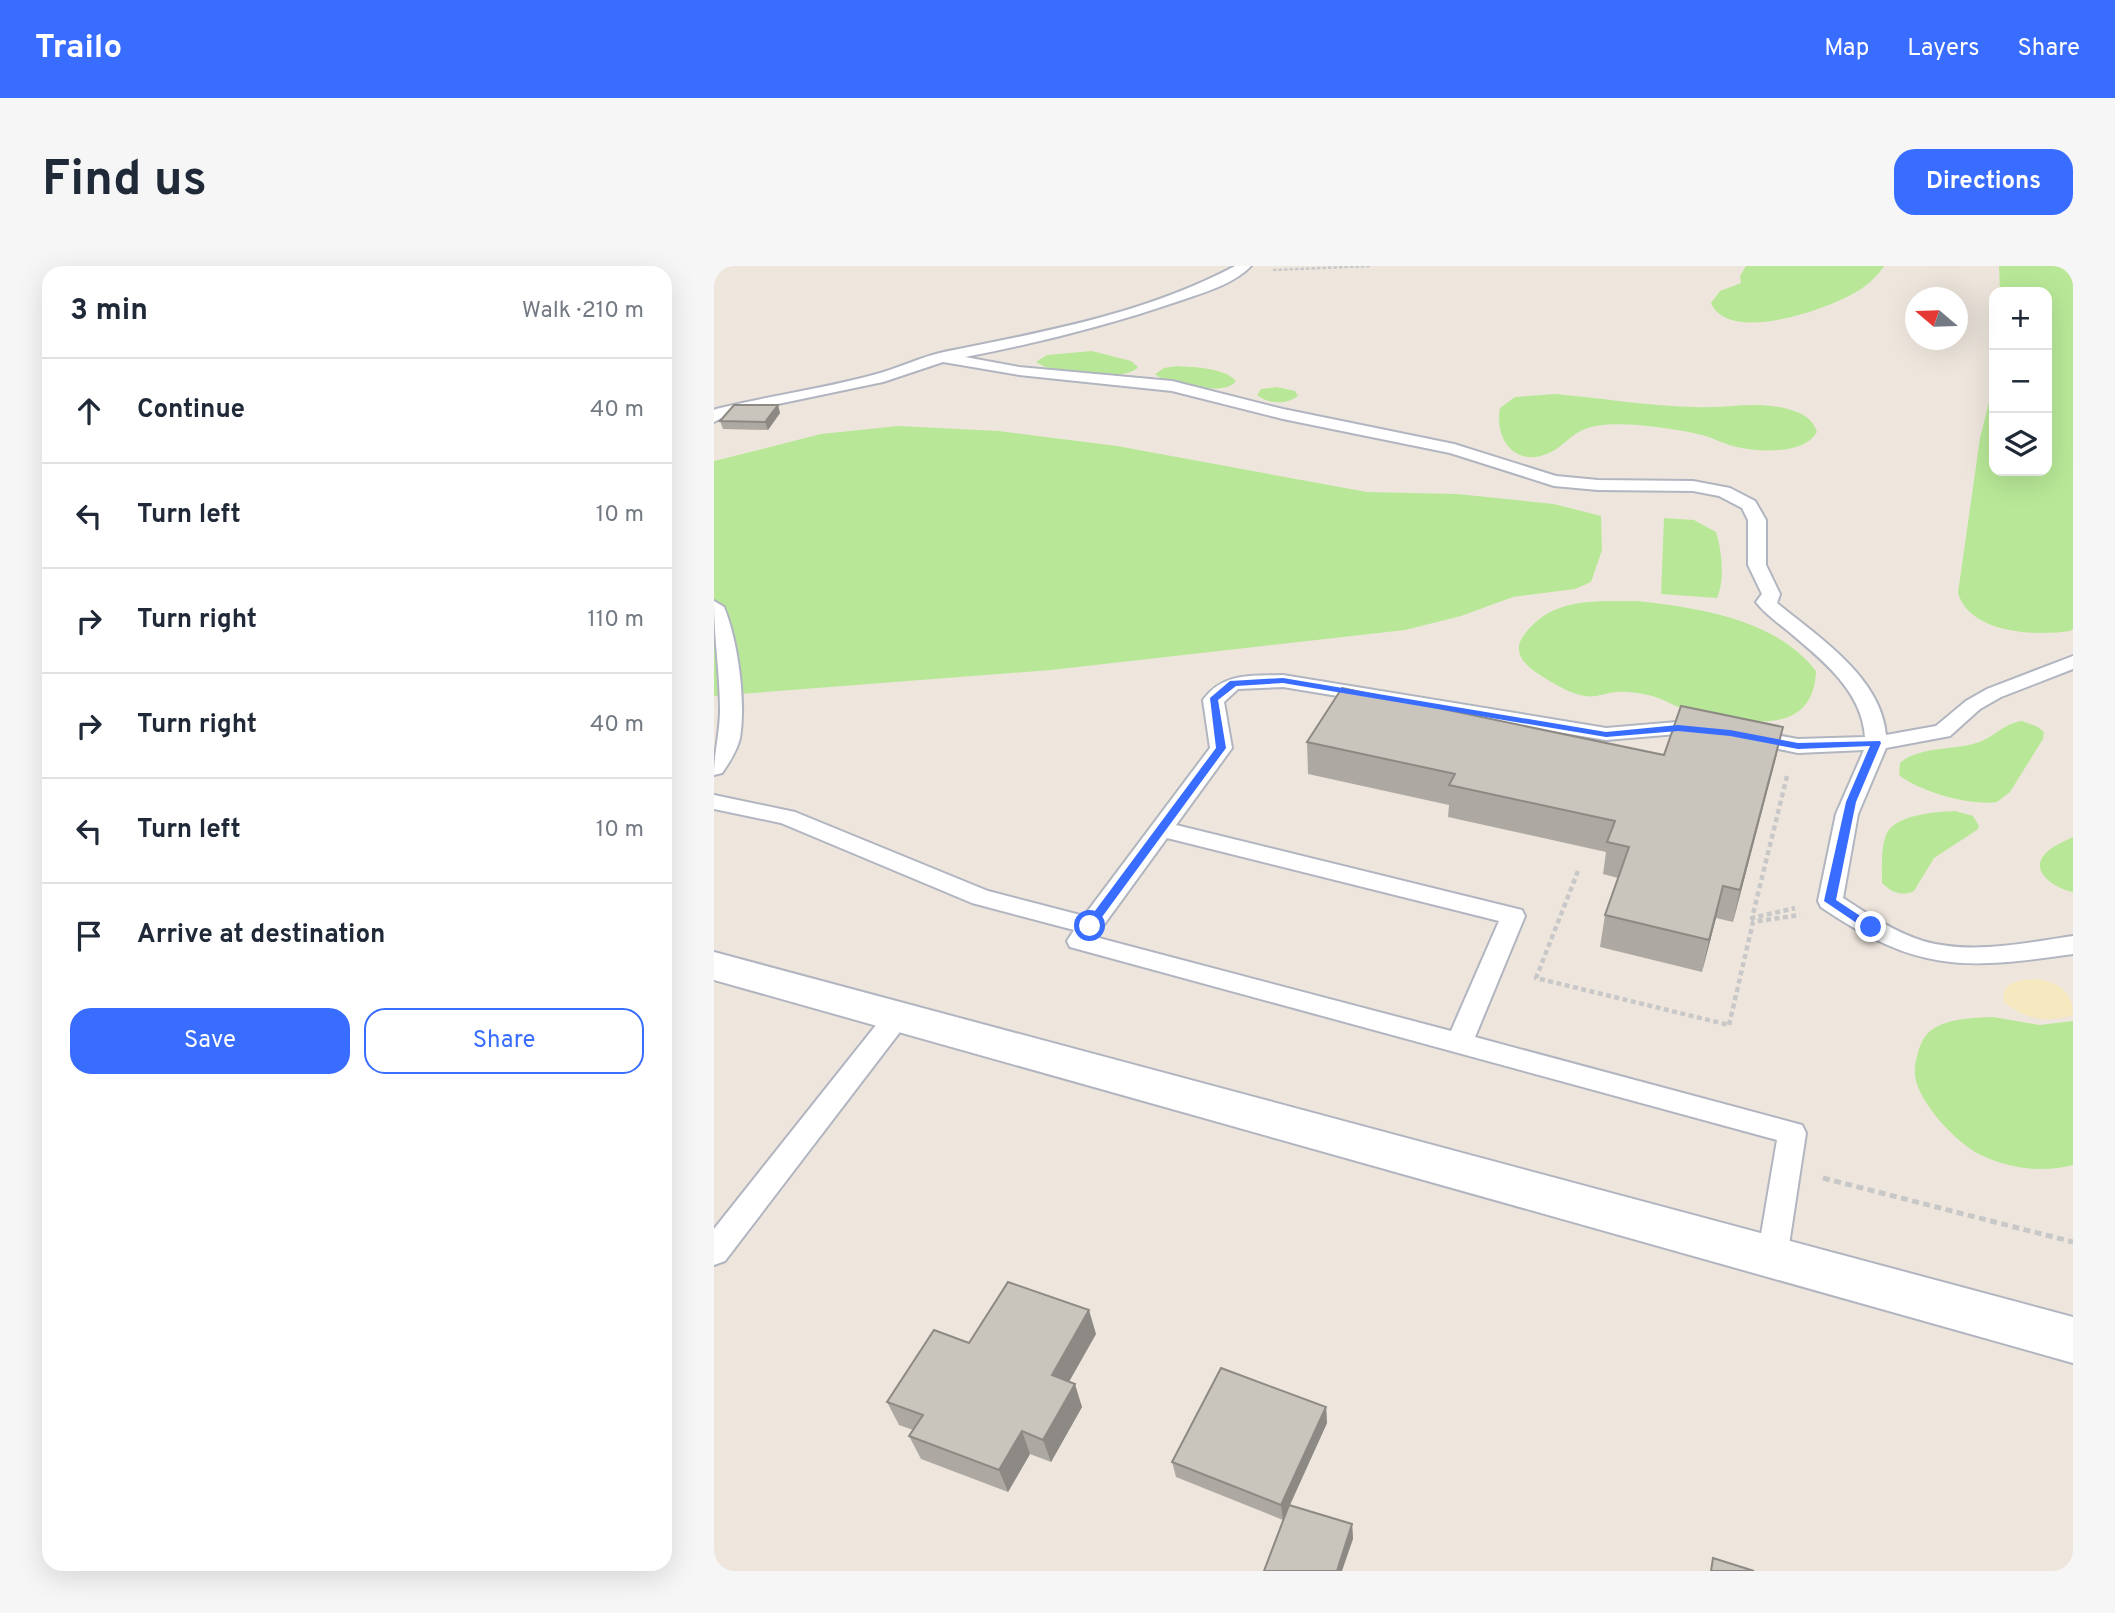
<!DOCTYPE html>
<html lang="en">
<head>
<meta charset="utf-8">
<style>
  :root { --surface:#fff; --page:#f6f6f7; --text:#1f2937; --muted:#747a83; --line:#e0e1e3; --accent:#396dff }
  body { margin:0; font-family:Overpass,sans-serif; background:var(--page); color:var(--text) }
  .controls { position:absolute; right:21px; top:21px; display:grid; overflow:hidden; border-radius:14px; box-shadow:0 7px 28px #0002 }
  .controls button { width:63px; height:63px; display:grid; place-items:center; padding:0; border:0; border-bottom:2px solid var(--line); background:var(--surface); color:var(--text); font:35px sans-serif }
  .compass { position:absolute; left:1191px; top:21px; width:63px; height:63px; border-radius:50%; background:var(--surface); box-shadow:0 7px 28px #0002; rotate:289deg }
  .stop { position:absolute; width:21px; height:21px; margin:-16px; border:5px solid #396dff; border-radius:50%; background:#fff }
  .stop.end { background:#396dff; border-color:#fff; box-shadow:0 2px 7px #0008 }
  .list { margin:0; padding:0; list-style:none }
  h2 { display:flex; justify-content:space-between; align-items:center; height:91px; margin:0; padding:0 28px; font-size:30px }
  h2 small { font-size:23px; font-weight:400; color:var(--muted) }
  .list li { display:grid; grid-template-columns:46px 1fr auto; gap:21px; align-items:center; box-sizing:border-box; height:105px; padding:0 28px; border-top:2px solid var(--line) }
  .list b { display:block; font-size:26px; white-space:nowrap }
  .list em { font-size:23px; font-style:normal; color:var(--muted) }
  .actions { display:flex; gap:14px; padding:21px 28px }
  .actions a { flex:1; padding:16px 0; border:2px solid var(--accent); border-radius:21px; text-align:center; font-size:24px; color:var(--accent) }
  .actions .main { background:var(--accent); color:#fff }
  .icon { flex:none; width:38px; height:38px; fill:none; stroke:currentColor; stroke-width:2; stroke-linecap:round; stroke-linejoin:round }
  .map { position:relative; flex:none; width:1359px; height:1305px; overflow:hidden; border-radius:21px }
  header { display:flex; align-items:center; gap:42px; box-sizing:border-box; height:98px; padding:0 35px; background:var(--accent); color:#fff }
  header strong { font-size:33px }
  nav { display:flex; gap:38px; margin-inline-start:auto; font-size:24px }
  .intro { display:flex; align-items:center; justify-content:space-between; box-sizing:border-box; height:168px; padding:0 42px }
  h1 { margin:0; font-size:49px }
  .button { padding:18px 32px; border-radius:21px; background:var(--accent); color:#fff; font-size:24px; font-weight:700 }
  main { display:flex; gap:42px; padding:0 42px }
  aside { flex:1; background:var(--surface); border-radius:21px; box-shadow:0 7px 28px #0002 }
  .map>svg:first-child { display:block }
  .green { fill:#b8e897 }
  .sand { fill:#f5e8bf }
  .lines { fill:none; stroke-linecap:round; stroke-linejoin:round }
  .service-casing { stroke:#b1b5c0; stroke-width:4 }
  .secondary-casing { stroke:#b1b5c0; stroke-width:4 }
  .path-far2 { stroke:#c8c8c8; stroke-width:2.5; stroke-dasharray:3.5 2; stroke-linecap:butt }
  .path-far1 { stroke:#c8c8c8; stroke-width:4.5; stroke-dasharray:5 3.5; stroke-linecap:butt }
  .path { stroke:#c8c8c8; stroke-width:5; stroke-dasharray:7 4.5; stroke-linecap:butt }
  .service { fill:#fff; fill-rule:evenodd }
  .secondary { fill:#fff; fill-rule:evenodd }
  .wall { fill:#ada9a2 }
  .shaded-wall { fill:#8d8984 }
  .building { fill:#c9c4bc; stroke:#8d8984; stroke-width:2 }
  .route { fill:#396dff }
</style>
</head>
<body>
<header>
<strong>Trailo</strong>
<nav><a>Map</a><a>Layers</a><a>Share</a></nav>
</header>
<div class="intro"><h1>Find us</h1><a class="button">Directions</a></div>
<main>
<aside>
<h2>3 min<small>Walk · 210 m</small></h2>
<ul class="list">
<li><svg class="icon" aria-label="ahead" viewBox="0 0 24 24"><path d="M12 20V5M6 11l6-6 6 6"/></svg><div><b>Continue</b></div><em>40 m</em></li>
<li><svg class="icon" aria-label="left" viewBox="0 0 24 24"><path d="M17 20v-9H6M10 6l-5 5 5 5"/></svg><div><b>Turn left</b></div><em>10 m</em></li>
<li><svg class="icon" aria-label="right" viewBox="0 0 24 24"><path d="M7 20v-9h11M14 6l5 5-5 5"/></svg><div><b>Turn right</b></div><em>110 m</em></li>
<li><svg class="icon" aria-label="right" viewBox="0 0 24 24"><path d="M7 20v-9h11M14 6l5 5-5 5"/></svg><div><b>Turn right</b></div><em>40 m</em></li>
<li><svg class="icon" aria-label="left" viewBox="0 0 24 24"><path d="M17 20v-9H6M10 6l-5 5 5 5"/></svg><div><b>Turn left</b></div><em>10 m</em></li>
<li><svg class="icon" aria-label="arrive" viewBox="0 0 24 24"><path d="M6 21V4h12l-3 4 3 4H6"/></svg><div><b>Arrive at destination</b></div></li>
</ul>
<div class="actions"><a class="main">Save</a><a>Share</a></div>
</aside>
<div class="map">
<svg width="1359" height="1305" viewBox="0 0 1359 1305">
  <rect width="100%" height="100%" fill="#eee6dd"/>
  <path class="green" d="M1032,0H1170C1165,8 1156,17 1147,23C1121,41 1015,80 997,37L1006,25L1027,17L1026,10Z
    M1285,0H1359V363L1356,365C1322,370 1256,368 1244,327L1266,172L1280,116V205H1333V26H1286Z
    M378,85L417,95L424,101C411,117 352,104 331,101L322,96L333,89Z
    M463,100C480,101 511,102 522,115C509,132 467,115 448,113L441,108L450,102Z
    M563,121L581,125L584,130C572,139 554,138 543,129L547,123Z
    M841,128C887,132 933,140 979,141C1011,143 1037,135 1070,142C1085,146 1098,150 1103,166C1090,189 1045,186 1023,181C1011,179 1000,172 988,169C967,164 946,161 924,159C907,158 887,157 871,163C857,168 849,181 835,187C802,202 780,174 786,142L801,131Z
    M184,160L285,165L403,180L653,226L743,228L840,238L887,250L888,284L877,316L861,323L799,331L747,350L691,364L337,404L0,430V195L107,168Z
    M950,252L980,254L1002,266C1008,284 1011,315 1003,332L947,328Z
    M923,335C985,342 1062,353 1102,405C1100,461 1052,459 1010,452C998,450 985,449 974,445C960,440 948,432 934,429C924,427 913,425 902,426C892,427 881,432 871,430C856,428 835,415 823,407C811,399 799,387 808,372C835,331 879,335 923,335Z
    M1308,455L1324,461L1330,466L1329,473L1296,526L1283,536C1257,540 1206,526 1185,509L1186,497C1204,481 1236,484 1259,478C1278,474 1289,457 1308,455Z
    M1241,545L1259,550L1265,560L1263,564L1220,592L1200,625C1188,631 1177,626 1168,617C1168,603 1167,585 1171,572C1177,548 1222,546 1241,545Z
    M1359,571V626C1340,622 1312,604 1334,585C1341,579 1351,575 1359,571Z
    M1279,751L1326,759L1359,755V899C1330,907 1297,903 1269,890C1244,879 1209,841 1202,815C1199,804 1202,793 1205,783C1207,777 1211,769 1216,765C1233,752 1259,752 1279,751Z"/>
  <path class="sand" d="M1324,713C1346,718 1359,725 1359,749C1332,757 1312,754 1290,736C1286,714 1308,714 1324,713Z"/>
  <g class="lines">
    <g class="service-casing">
      <path id="service" d="M521,0H537C520,18 489,27 465,35C395,59 324,77 251,91L305,101L458,115L569,143L740,178L842,210L884,214L979,215L1016,222L1041,235L1052,254V299L1066,328L1063,337C1104,371 1167,411 1172,469L1222,460L1252,435L1273,423L1359,390V403L1287,431L1266,443L1236,470L1172,482L1144,548L1129,632C1154,648 1180,666 1209,675C1257,689 1311,677 1359,670V688C1248,704 1203,706 1107,641L1104,635L1122,548L1150,484L1084,487L1026,475L1023,470L1026,465L1034,464L1084,473L1151,471C1148,424 1107,393 1074,365C1063,356 1050,347 1042,336L1048,328L1034,299V254L1028,242L1005,230L979,225L884,224L840,220L736,187L569,153L458,125L305,109L229,96L169,116L59,139L13,149L0,156V144L2,143C54,130 108,123 159,109C183,103 206,91 230,86C329,66 431,48 521,0Z
        M0,335L10,341C24,375 32,435 26,472C23,485 15,497 8,507L0,509C0,487 6,466 6,444C6,408 0,372 0,335Z
        M569,409L892,462L963,456L998,460L1002,465L998,470L991,471L963,468L892,474L569,421L524,423L510,436L518,482L462,559L808,644L811,650L761,771L1088,859L1092,867L1073,992L1069,1001L1058,1005L1047,1001L1043,992L1063,874L356,681L353,675L360,664L258,637L67,557L0,543V529L81,546L274,625L370,650L496,482L489,434C509,406 538,410 569,409ZM453,572L785,655L737,765L381,671Z
        M183,741L192,744L196,751L192,758L11,995L0,999V963L174,744Z"/>
    </g>
    <g class="secondary-casing">
      <path id="secondary" d="M0,686L1359,1051V1097L0,714Z"/>
    </g>
    <path class="path-far2" d="M559,4L657,0"/>
    <path class="path-far1" d="M1073,510L1038,652L1081,642
      M864,605L822,712L1015,759
      M1015,759L1039,656L1086,649"/>
    <path class="path" d="M1109,912L1359,976"/>
    <use href="#service" class="service"/>
    <use href="#secondary" class="secondary"/>
  </g>
  <path class="wall" d="M64,139L66,147L54,164L9,163L6,155Z
    M1069,461L1019,656L1002,652L988,706L886,681L891,649L904,612L889,608L892,586L734,551L735,539L594,508L593,476L950,489Z
    M382,1068L355,1116L368,1141L337,1196L316,1188L294,1226L207,1193L195,1170L199,1164L185,1159L173,1136L255,1077Z
    M612,1141L613,1157L576,1239L638,1258L639,1273L569,1254L462,1211L458,1196Z"/>
  <path class="shaded-wall" d="M64,139L66,147L54,164L51,156Z
    M1069,461L1062,492L1019,656L1026,624Z
    M1009,620L1002,652L988,706L995,674Z
    M375,1044L382,1068L345,1133L338,1109Z
    M361,1118L368,1141L337,1196L329,1174Z
    M612,1141L613,1157L569,1254L567,1239Z
    M308,1165L316,1188L294,1226L285,1204Z
    M638,1258L639,1273L628,1305H623Z"/>
  <path class="building" d="M20,139H64L51,156L6,155Z
    M628,422L950,489L967,440L1069,461L1026,624L1009,620L995,674L891,649L915,581L893,576L901,555L735,519L741,508L593,476Z
    M294,1016L375,1044L338,1109L361,1118L329,1174L308,1165L285,1204L195,1170L209,1149L173,1136L220,1064L255,1077Z
    M507,1102L612,1141L567,1239L458,1196Z
    M575,1239L638,1258L623,1305H550Z
    M999,1292L1040,1305H997Z"/>
  <path class="route" d="M569,412L892,466L964,459L1016,464L1084,477L1166,475L1167,477L1142,536L1122,634L1163,661L1161,664H1153L1110,635L1132,536L1156,480L1084,483L1016,470L964,465L892,471L569,417L522,420L504,434L512,482L380,662H372V657L502,482L496,432L516,415Z"/>
</svg>
<div class="controls">
<button>+</button>
<button>−</button>
<button><svg class="icon" aria-label="layers" viewBox="0 0 24 24"><path d="M12 4l9 5-9 5-9-5zM3 14l9 5 9-5"/></svg></button>
</div>
<svg class="compass" viewBox="-18 -18 36 36"><path d="M0-13l5 13h-10z" fill="#e53935"/><path d="M0 13l5-13h-10z" fill="#747a83"/></svg>
<div class="stop" style="left:376px;top:660px"></div>
<div class="stop end" style="left:1157px;top:661px"></div>
</div>
</main>
</body>
</html>
